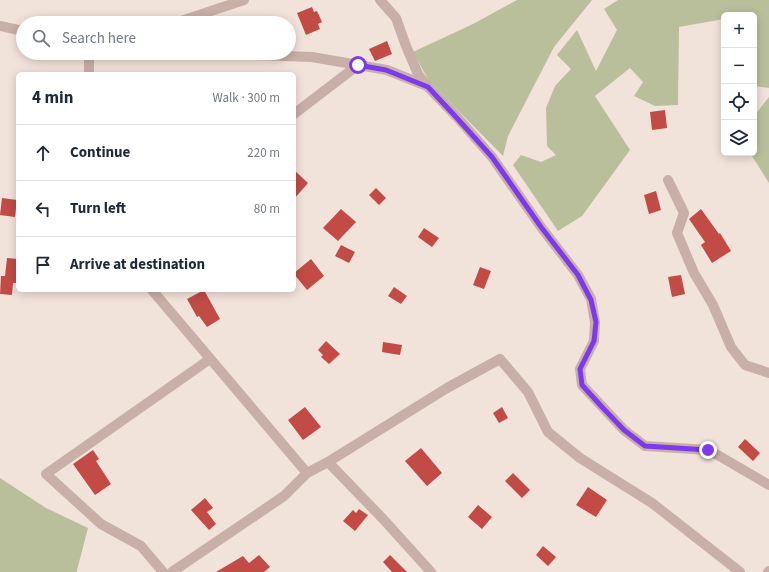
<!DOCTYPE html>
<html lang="en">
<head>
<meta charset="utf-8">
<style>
  :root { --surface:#fff; --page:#f6f6f7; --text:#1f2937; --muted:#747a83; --line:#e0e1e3 }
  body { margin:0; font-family:"Source Sans 3",sans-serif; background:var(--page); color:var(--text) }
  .controls { position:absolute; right:12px; top:12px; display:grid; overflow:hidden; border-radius:6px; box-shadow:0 2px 10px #0003 }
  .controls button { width:36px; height:36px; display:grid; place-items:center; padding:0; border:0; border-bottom:1px solid var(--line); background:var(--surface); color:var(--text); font:20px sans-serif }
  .stop { position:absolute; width:12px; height:12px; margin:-9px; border:3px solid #7c3aed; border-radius:50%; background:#fff }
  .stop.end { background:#7c3aed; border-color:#fff; box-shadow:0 1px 4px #0008 }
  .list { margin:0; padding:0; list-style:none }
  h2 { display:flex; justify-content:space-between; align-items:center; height:52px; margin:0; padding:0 16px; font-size:17px }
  h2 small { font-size:13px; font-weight:400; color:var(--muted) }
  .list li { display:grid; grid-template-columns:26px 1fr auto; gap:12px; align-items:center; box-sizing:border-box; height:56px; padding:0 16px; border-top:1px solid var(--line) }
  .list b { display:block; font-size:15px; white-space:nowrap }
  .list em { font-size:13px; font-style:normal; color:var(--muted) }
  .icon { flex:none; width:22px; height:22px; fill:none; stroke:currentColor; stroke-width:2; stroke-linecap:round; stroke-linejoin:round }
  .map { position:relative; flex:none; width:769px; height:572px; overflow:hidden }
  .search { position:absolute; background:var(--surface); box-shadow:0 2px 10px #0003; left:16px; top:16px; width:280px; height:44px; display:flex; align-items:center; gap:10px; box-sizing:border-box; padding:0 14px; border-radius:22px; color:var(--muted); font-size:15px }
  .panel { position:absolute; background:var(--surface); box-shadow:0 2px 10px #0003; left:16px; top:72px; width:280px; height:220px; border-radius:6px }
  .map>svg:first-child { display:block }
  .green { fill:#babf9b }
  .building { fill:#c24b46 }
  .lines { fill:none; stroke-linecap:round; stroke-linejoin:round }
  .minor { stroke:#c8afa7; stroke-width:10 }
  .route { stroke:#7c3aed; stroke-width:5 }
</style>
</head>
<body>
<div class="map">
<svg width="769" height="572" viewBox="0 0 769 572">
  <rect width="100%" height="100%" fill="#f1e2da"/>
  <path class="green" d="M517,0H592L554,47L508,136L503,156L429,81L413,52L473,24Z
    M618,0H769V88L754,86V15H724V19L679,27L678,105L655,106L634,96L643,82L630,68L595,96L630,150L582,216L558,231L513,165L521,155L541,162L556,155L547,146L546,108L555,86L571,69L557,55L577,30L596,71L617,30L604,9Z
    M769,97V183L750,153H754V116Z
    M0,478L46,508L88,528L77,570V572H0Z"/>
  <path class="building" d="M312,7L314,12L317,11L322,22L318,24L320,29L306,35L297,13Z
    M387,41L392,54L375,61L369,49Z
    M665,110L667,128L652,130L650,112Z
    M294,170L308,183L294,199Z
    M376,188L386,198L379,205L369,195Z
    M656,191L661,210L649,214L644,195Z
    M2,198L17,200L15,217L0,215Z
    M341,209L356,222L338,241L323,228Z
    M701,209L719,234L720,233L731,251L712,263L701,245L705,242L689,219Z
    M424,228L439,238L432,247L418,237Z
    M341,245L355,252L349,263L335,256Z
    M7,258L18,259V283H13L12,295L0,294L1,276H5Z
    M311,259L324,276L307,290L294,274V273Z
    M480,267L491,271L484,289L473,285Z
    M681,275L685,294L672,297L668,277Z
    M394,287L407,296L401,304L388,296Z
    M204,290L220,319L207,327L199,316L197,317L187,299Z
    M326,341L340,354L329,364L321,357L323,355L318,350Z
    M383,342L402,345L400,355L382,352Z
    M305,407L321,427L303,440L288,420Z
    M502,407L508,418L499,423L493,413Z
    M745,439L760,453L753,461L738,447Z
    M421,448L442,473L427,486L405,461Z
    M93,450L99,459L96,461L111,484L95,495L73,464Z
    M513,473L530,490L522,498L505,481Z
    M588,487L607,500L596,517L576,505Z
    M205,498L213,508L207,512L216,524L209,530L191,510Z
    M478,505L492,517L482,529L468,517Z
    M359,509L368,515L355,531L343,521L353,510L356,513Z
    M543,546L556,557L548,566L536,555Z
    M259,555L270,567L264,572H216L243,556L249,563Z
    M390,555L407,572H392L383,562Z"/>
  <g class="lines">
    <path class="minor" d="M380,0L396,18L406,46L418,74L428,87L457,117L492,157L541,227L578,275L591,299L595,322L594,341L580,369L582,385L624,430L645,446L709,450L769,485
      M175,23L244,0
      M0,26L23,31
      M89,53V74
      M202,53L312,57L387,70L427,86
      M294,114L358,65
      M668,180L684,213L677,233L694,273L713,305L731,347L745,365L769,373
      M152,290L307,473
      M328,462L384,520L431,572
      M163,572L141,546L101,524L46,474L210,359
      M172,572L284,496L307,473L328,462L447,388L500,359L528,392L548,432L580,458L652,503L740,572
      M768,572L769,571"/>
  </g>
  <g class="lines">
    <path class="route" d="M358,65L386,70L428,87L456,117L492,157L541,227L578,275L591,300L596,322L594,341L580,369L582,385L602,407L624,430L645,446L708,450"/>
  </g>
</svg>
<div class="controls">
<button>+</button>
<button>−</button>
<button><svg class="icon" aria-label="locate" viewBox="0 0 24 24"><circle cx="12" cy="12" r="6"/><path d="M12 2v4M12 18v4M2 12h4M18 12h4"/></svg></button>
<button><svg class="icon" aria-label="layers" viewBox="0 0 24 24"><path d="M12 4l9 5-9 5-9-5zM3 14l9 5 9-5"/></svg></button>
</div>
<div class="stop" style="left:358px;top:65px"></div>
<div class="stop end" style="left:708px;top:450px"></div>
<div class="search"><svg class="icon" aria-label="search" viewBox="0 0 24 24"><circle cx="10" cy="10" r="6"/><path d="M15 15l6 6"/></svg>Search here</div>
<section class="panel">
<h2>4 min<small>Walk · 300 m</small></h2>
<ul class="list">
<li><svg class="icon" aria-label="ahead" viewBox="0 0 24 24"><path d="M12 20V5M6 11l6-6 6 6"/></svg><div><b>Continue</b></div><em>220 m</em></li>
<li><svg class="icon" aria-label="left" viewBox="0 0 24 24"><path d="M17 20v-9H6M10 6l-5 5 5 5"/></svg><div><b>Turn left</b></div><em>80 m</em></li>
<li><svg class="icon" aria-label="arrive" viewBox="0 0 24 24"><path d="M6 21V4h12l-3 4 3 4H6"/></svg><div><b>Arrive at destination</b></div></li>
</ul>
</section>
</div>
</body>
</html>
